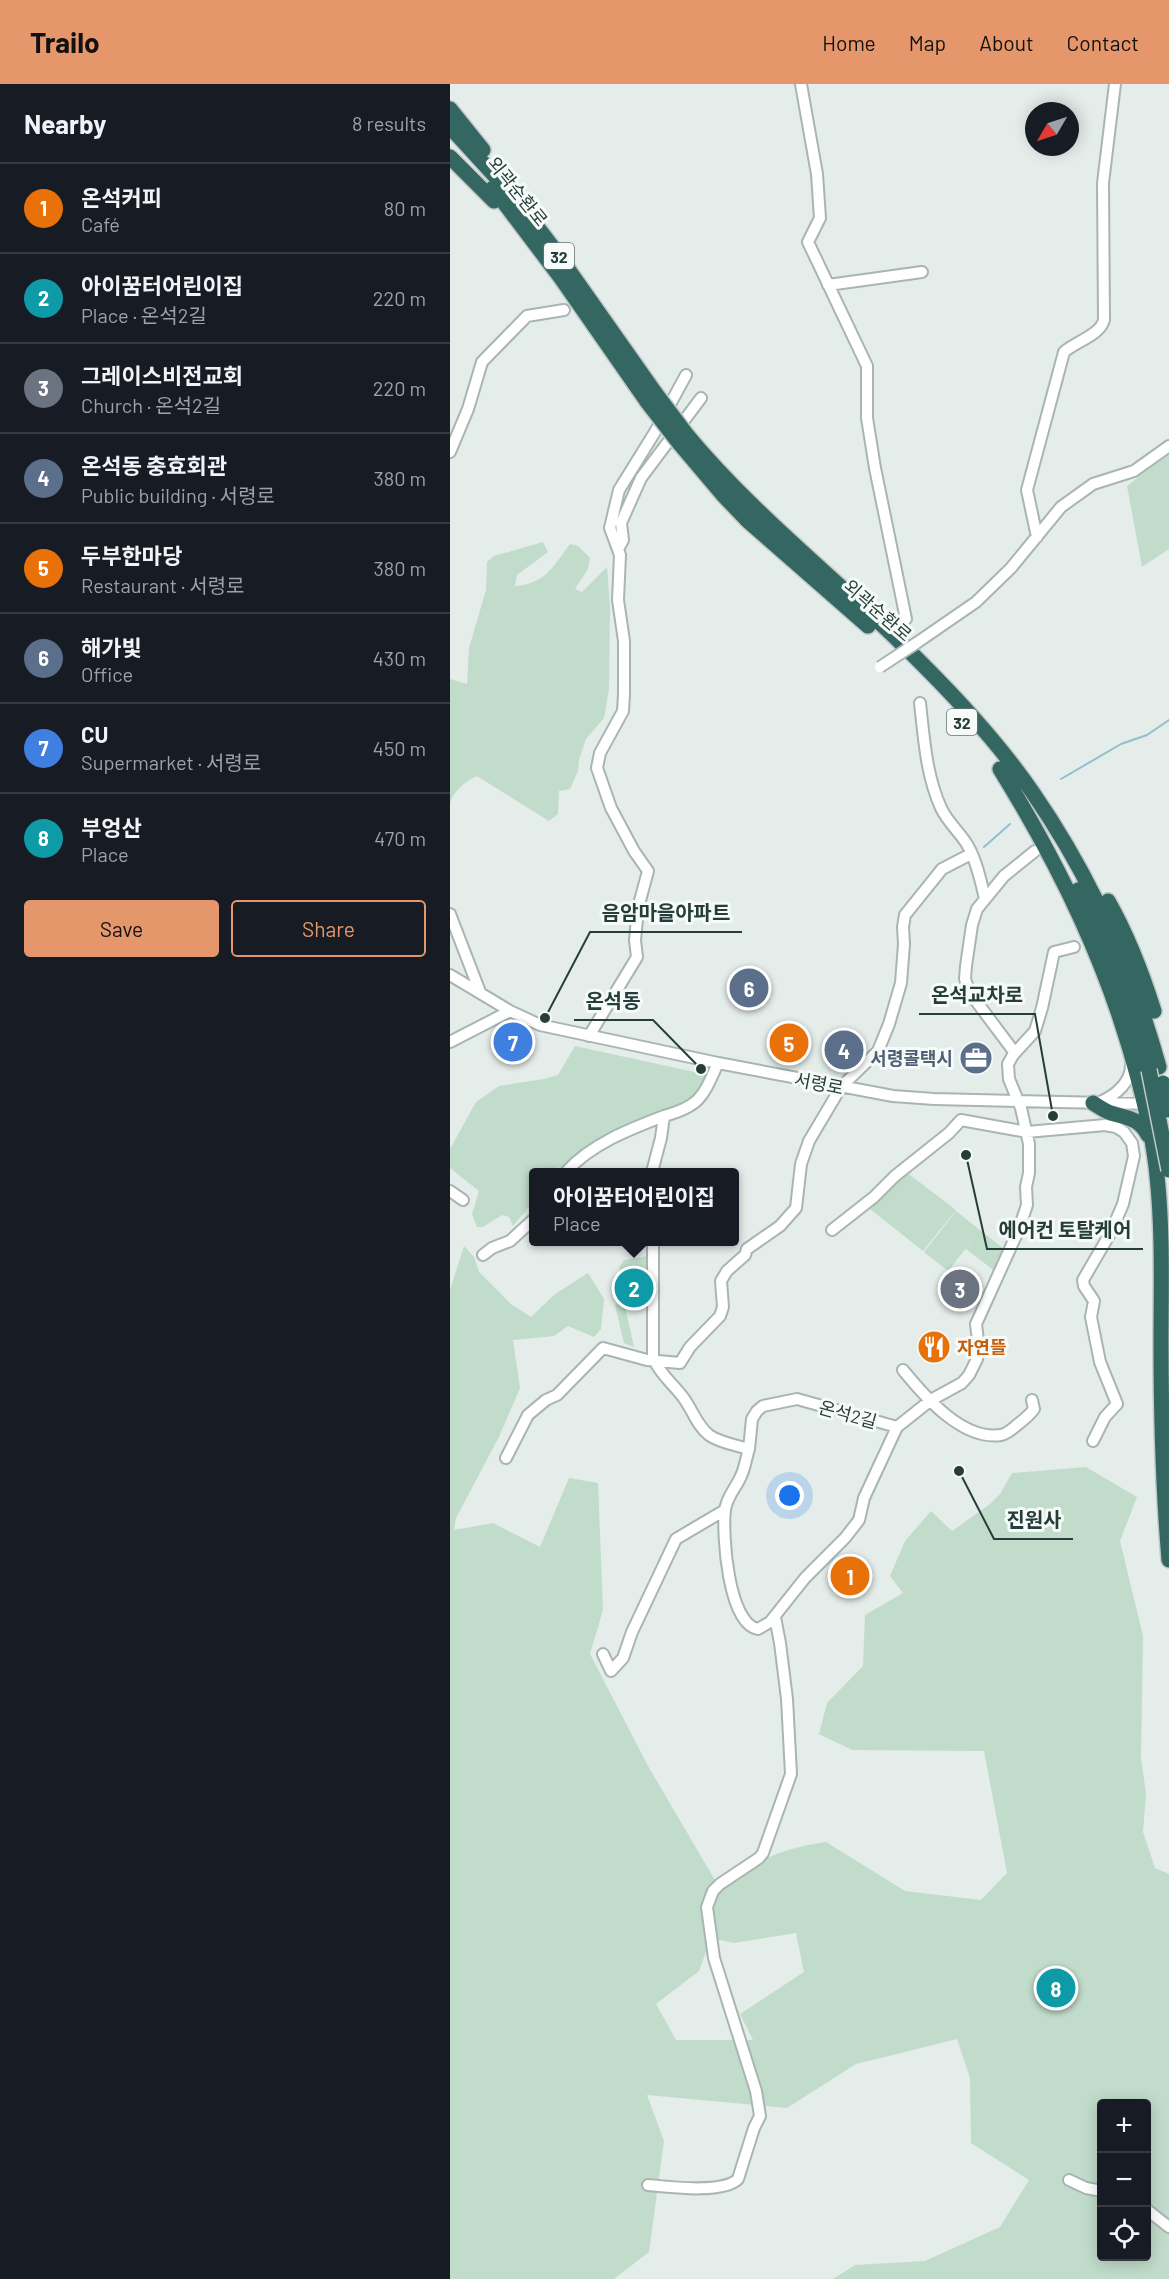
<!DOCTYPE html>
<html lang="en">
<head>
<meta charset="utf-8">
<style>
  :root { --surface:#171b24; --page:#20242c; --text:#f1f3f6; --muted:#9ea1a6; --line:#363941; --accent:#e6966b }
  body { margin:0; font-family:Barlow,"Noto Sans KR",sans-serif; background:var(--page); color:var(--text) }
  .controls { position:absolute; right:18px; bottom:18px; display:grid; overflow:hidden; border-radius:6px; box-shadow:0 3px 15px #0003 }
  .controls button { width:54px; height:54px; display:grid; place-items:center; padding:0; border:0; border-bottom:2px solid var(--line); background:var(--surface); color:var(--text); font:30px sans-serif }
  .compass { position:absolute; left:575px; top:18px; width:54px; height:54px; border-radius:50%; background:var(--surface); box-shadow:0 3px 15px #0003; rotate:231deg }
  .you { position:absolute; left:340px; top:1412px; width:21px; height:21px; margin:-15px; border:4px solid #fff; border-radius:50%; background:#1a73e8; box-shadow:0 0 0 9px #1a73e833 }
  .badge { display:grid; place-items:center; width:39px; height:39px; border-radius:50%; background:var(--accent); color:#fff; font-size:20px; font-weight:700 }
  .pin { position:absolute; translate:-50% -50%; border:3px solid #fff; box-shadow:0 2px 6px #0006 }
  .popup { position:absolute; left:79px; top:1084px; width:210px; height:78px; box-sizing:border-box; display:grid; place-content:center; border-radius:6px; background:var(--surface); filter:drop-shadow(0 2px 4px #0005); font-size:20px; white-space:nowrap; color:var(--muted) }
  .popup b { font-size:22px; color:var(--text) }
  .popup::after { content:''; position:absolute; left:50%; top:100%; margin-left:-12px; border:12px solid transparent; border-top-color:var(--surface) }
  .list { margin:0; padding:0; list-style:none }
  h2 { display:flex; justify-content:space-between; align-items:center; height:78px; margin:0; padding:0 24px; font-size:26px }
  h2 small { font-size:20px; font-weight:400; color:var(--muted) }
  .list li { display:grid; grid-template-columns:39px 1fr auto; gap:18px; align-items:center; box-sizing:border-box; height:90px; padding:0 24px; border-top:2px solid var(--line) }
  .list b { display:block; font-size:22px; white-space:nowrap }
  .list p { margin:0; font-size:20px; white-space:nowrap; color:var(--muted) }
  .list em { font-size:20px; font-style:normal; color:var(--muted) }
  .actions { display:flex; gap:12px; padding:18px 24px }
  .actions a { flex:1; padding:14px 0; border:2px solid var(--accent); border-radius:6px; text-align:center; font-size:21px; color:var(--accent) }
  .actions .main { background:var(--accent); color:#111 }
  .icon { flex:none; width:33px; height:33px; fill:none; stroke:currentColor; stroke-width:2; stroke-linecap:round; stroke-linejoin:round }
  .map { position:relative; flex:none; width:719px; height:2195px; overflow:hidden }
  header { display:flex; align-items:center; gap:36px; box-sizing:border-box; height:84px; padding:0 30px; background:var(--accent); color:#111 }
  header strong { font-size:28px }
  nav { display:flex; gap:33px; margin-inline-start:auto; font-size:21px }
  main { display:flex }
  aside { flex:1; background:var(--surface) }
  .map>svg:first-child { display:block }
  .green { fill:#c1dccb; fill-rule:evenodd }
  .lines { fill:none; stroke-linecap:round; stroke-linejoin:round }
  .stream { stroke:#93becd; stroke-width:2 }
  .minor-casing { stroke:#a8b5b2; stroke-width:14 }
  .highway-casing { stroke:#c2c9c8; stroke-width:18 }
  .minor { stroke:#fff; stroke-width:10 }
  .highway { stroke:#346762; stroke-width:15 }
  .minor-bridge-casing { stroke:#a8b5b2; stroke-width:14; stroke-linecap:butt }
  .highway-bridge-casing { stroke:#c2c9c8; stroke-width:18; stroke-linecap:butt }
  .minor-bridge { stroke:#fff; stroke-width:10 }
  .highway-bridge { stroke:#346762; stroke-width:15 }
  .labels { text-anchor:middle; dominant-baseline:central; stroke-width:6; stroke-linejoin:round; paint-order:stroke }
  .shield { fill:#f6faf8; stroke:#647673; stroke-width:1.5 }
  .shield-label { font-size:16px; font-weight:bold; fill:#263e3a }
  .street-label { font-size:18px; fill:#263e3a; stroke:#f6faf8 }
  .service-label { font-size:18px; font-weight:bold; fill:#4e5e75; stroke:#f6faf8; text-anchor:end }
  .food-label { font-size:18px; font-weight:bold; fill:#c56008; stroke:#f6faf8; text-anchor:start }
  .leader { fill:none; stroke:#263e3a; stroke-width:2 }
  .callout-dot { fill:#263e3a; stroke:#f6faf8; stroke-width:2 }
  .callout-label { font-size:20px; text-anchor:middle; font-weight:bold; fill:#263e3a; stroke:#f6faf8; stroke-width:6; stroke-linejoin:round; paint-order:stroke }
</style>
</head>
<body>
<header>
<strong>Trailo</strong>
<nav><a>Home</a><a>Map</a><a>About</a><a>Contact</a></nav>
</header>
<main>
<aside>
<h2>Nearby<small>8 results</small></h2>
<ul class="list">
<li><span class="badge" style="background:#e8710a">1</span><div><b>온석커피</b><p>Café</p></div><em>80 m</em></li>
<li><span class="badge" style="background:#0f9aa8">2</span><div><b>아이꿈터어린이집</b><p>Place · 온석2길</p></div><em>220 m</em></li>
<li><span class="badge" style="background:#6b7280">3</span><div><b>그레이스비전교회</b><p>Church · 온석2길</p></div><em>220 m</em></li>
<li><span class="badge" style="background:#5c6f8a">4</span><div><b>온석동 충효회관</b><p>Public building · 서령로</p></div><em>380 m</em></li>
<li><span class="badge" style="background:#e8710a">5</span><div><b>두부한마당</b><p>Restaurant · 서령로</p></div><em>380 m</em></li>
<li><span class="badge" style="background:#5c6f8a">6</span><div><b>해가빛</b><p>Office</p></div><em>430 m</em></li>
<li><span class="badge" style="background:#3f7fe0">7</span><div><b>CU</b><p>Supermarket · 서령로</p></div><em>450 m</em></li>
<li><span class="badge" style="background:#0f9aa8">8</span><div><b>부엉산</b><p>Place</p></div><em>470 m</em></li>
</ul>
<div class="actions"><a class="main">Save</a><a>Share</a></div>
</aside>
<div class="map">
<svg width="719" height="2195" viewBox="0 0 719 2195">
  <rect width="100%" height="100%" fill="#e5edea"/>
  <path class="green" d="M719,369V465L692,483L677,402Z
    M93,458L98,468L67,491L65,502C95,500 104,482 120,460L128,462L140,474L138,485L125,505L132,508L157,483L160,522L159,605L154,634L136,655L129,676L128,687L120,705L109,707L108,730L99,737L27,692C15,697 4,707 0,719V595L17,600L19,564L36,506L37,478L44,472Z
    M125,962L258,991L245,1010L229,1022L100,1088H84L83,1118L63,1142L59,1133L52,1131L33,1143H27L22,1130L29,1107L0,1084V1065L26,1018L49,1002L94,995L108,991Z
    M456,1088L506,1126L473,1167L420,1125Z
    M506,1127L554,1165L546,1188L516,1165L525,1153L498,1187L474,1168Z
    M14,1162L24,1173L29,1188L61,1220L81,1233L105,1210L138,1189L154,1215L151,1245L144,1253L118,1242L104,1252L63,1256L70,1304L49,1353L6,1434L4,1446L43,1439L90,1463L119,1394L148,1399L153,1526L140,1570L198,1682L269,1803C308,1776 329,1765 376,1758L455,1807L531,1816L557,1789L534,1667L402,1666L369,1650L377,1619L413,1582L415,1531L453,1509L440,1492L455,1457L481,1427L502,1447L540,1420L550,1410L562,1389L636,1383L687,1413L670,1457L693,1552L691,1674L696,1710L693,1748L705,1784L719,1790V2195H383L405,2181L475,2177L550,2143L579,2096L521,2059L520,1994L507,1955L406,1980L337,2024L197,2011L214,2057L199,2168L164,2195H0V1206ZM346,1849L354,1888L290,1930L303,1956H226L206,1920L249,1887L261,1854L284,1859ZM652,2020H696V2172H652Z
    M199,1172V1183L189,1190L187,1188L176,1197L169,1183L174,1176Z
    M174,1218L184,1263L174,1259L165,1221Z"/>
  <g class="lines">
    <path class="stream" d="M611,695L671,660L697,651L719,636
      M534,763L560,740"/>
    <g class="minor-casing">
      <path id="minor" d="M351,0L367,90L370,134L358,158L417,282V334L425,384L456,535
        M378,201L472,188
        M0,368L18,325L32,278L77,232L114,226
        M587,453L577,406L614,268C627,257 650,251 654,236L653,99L665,0
        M168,465L173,456L171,439L191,394L251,314
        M465,560L526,518L561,484L611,423L643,400L684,387L719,362
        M470,619C474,654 476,691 491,724C498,739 510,748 518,762C527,778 531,798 535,815
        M0,830L30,908
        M0,891L60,927L90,941L268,979L443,1012L484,1015L701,1020
        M139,952L187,873L185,856L188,824L198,787L184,767L161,724L147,684L150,669L173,627L174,610V557L168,516L170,471L160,444L169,406L205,348L236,291
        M0,958L60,927
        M565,969L520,909L515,895L516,882L522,841L527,825L554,792L585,767
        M650,1018C666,1011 682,998 681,979
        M116,1088C141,1060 180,1045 214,1032
        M202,1088L211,1054L214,1032C251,1022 253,1012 268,979
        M0,1107L13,1116
        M382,1146L424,1113L445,1092L499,1049L511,1036L577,1048L655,1041L666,1043L674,1048L682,1059L684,1072L673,1120L661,1148L633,1196L634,1202L644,1217L641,1233L650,1278L667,1320L655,1333L643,1357
        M203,1158V1274C210,1290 222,1299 232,1312C242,1324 246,1341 259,1351C270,1359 286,1361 299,1365L302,1335L307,1327L313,1322L347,1315L447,1343L481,1316L512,1299L519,1291L527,1275L529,1265L526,1240L569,1145L577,1121L576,1103L579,1089V1060L571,1024L559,995L558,980L563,971L585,947L592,924L604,868L624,863
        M33,1171L42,1164L60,1157L84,1135
        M453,1286C475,1313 513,1357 551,1351C557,1350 562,1345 567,1341C573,1336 579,1332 584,1325L582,1316
        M299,1365C296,1374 295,1384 291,1392C286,1404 277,1412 275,1426C272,1450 278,1540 308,1545L320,1538L355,1494L395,1454L409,1436L414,1414L447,1343
        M56,1374L78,1331L96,1316L107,1311L153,1264L197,1276L230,1279L240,1263L270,1232L273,1223L271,1197L277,1187L295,1171L297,1165L330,1142L346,1124L351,1080L359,1057L391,1003L428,967L439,940L451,899L454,860L453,843L455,831L492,785L521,770
        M153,1570L161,1587L173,1574L182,1548L226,1455L275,1426
        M619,2096L636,2104L652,2107
        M198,2101C219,2103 273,2110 288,2095L304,2044L310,2032L306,2007L264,1874L257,1823L263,1807L270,1800L309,1774L313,1769L341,1690L337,1615L330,1559L325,1533
        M696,2125L719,2143"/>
    </g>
    <g class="highway-casing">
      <path id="highway" d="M0,25L33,66
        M0,43L65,114L101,161L206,310
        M0,73L44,117
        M43,104L111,194L198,319
        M237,351C301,428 379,489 451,559C498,605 546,655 583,709C641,793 682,885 709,983
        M229,359L273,411L298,437L418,542
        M550,685C611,784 660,885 689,998C697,1029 704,1060 707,1092C713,1148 711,1203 711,1259C711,1332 713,1404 719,1476
        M628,806C659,863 681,923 699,986
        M658,817C678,852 692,889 704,927
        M643,1019C649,1023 655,1027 661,1029C678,1034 689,1034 698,1051"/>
    </g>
    <use href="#minor" class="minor"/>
    <use href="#highway" class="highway"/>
    <g class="minor-bridge-casing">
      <path id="minor-bridge" d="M430,583L465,560"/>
    </g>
    <g class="highway-bridge-casing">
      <path id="highway-bridge" d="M206,310L237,351
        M198,319L229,359
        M699,986L719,1086
        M713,999L719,1026"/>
    </g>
    <use href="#minor-bridge" class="minor-bridge"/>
    <use href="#highway-bridge" class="highway-bridge"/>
  </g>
  <defs>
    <g id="office-disc" transform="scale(1.725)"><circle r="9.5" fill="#5c6f8a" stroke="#f6faf8"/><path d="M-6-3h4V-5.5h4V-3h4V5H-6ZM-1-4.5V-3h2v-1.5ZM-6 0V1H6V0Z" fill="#fff"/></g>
    <g id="restaurant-disc" transform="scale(1.725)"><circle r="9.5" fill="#e8710a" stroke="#f6faf8"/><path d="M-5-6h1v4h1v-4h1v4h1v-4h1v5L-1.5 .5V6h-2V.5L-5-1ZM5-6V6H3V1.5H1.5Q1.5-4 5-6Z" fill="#fff"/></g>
  </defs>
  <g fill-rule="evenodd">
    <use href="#office-disc" x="526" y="974"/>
    <use href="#restaurant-disc" x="484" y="1263"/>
  </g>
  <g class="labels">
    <g class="shield">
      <rect x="94" y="159" width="30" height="26" rx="4.5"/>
      <rect x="497" y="625" width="30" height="26" rx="4.5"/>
    </g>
    <g class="shield-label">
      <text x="109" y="172">32</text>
      <text x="512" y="638">32</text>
    </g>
    <g class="street-label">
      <text transform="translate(68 107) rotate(51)">외곽순환로</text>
      <text transform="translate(428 526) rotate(41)">외곽순환로</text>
      <text transform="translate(369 999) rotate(11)">서령로</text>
      <text transform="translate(398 1330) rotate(15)">온석2길</text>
    </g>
    <g class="service-label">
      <text x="503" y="974">서령콜택시</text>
    </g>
    <g class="food-label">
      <text x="507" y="1263">자연뜰</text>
    </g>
  </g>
  <path class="leader" d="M95 934L140 848H292M603 1032L585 930H469M251 985L203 936H124M516 1071L537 1165H693M509 1387L544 1455H623"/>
  <g class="callout-dot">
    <circle cx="95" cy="934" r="6"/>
    <circle cx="603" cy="1032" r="6"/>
    <circle cx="251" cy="985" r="6"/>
    <circle cx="516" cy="1071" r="6"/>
    <circle cx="509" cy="1387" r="6"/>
  </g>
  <g class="callout-label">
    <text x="216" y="836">음암마을아파트</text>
    <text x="527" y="918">온석교차로</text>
    <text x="163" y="924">온석동</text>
    <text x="615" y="1153">에어컨 토탈케어</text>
    <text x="584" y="1443">진원사</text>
  </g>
</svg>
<div class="controls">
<button>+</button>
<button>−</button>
<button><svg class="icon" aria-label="locate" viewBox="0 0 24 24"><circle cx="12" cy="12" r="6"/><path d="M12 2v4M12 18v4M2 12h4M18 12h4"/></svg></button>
</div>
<svg class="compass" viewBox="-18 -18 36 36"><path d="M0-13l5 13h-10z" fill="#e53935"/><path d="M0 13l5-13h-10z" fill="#9ea1a6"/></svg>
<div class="you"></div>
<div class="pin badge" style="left:400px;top:1492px;background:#e8710a">1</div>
<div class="pin badge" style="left:184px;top:1204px;background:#0f9aa8">2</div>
<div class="popup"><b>아이꿈터어린이집</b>Place</div>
<div class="pin badge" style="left:510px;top:1205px;background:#6b7280">3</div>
<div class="pin badge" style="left:394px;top:966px;background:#5c6f8a">4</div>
<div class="pin badge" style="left:339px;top:959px;background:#e8710a">5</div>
<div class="pin badge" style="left:299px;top:904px;background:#5c6f8a">6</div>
<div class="pin badge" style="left:63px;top:958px;background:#3f7fe0">7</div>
<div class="pin badge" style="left:606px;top:1904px;background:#0f9aa8">8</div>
</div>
</main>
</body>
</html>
